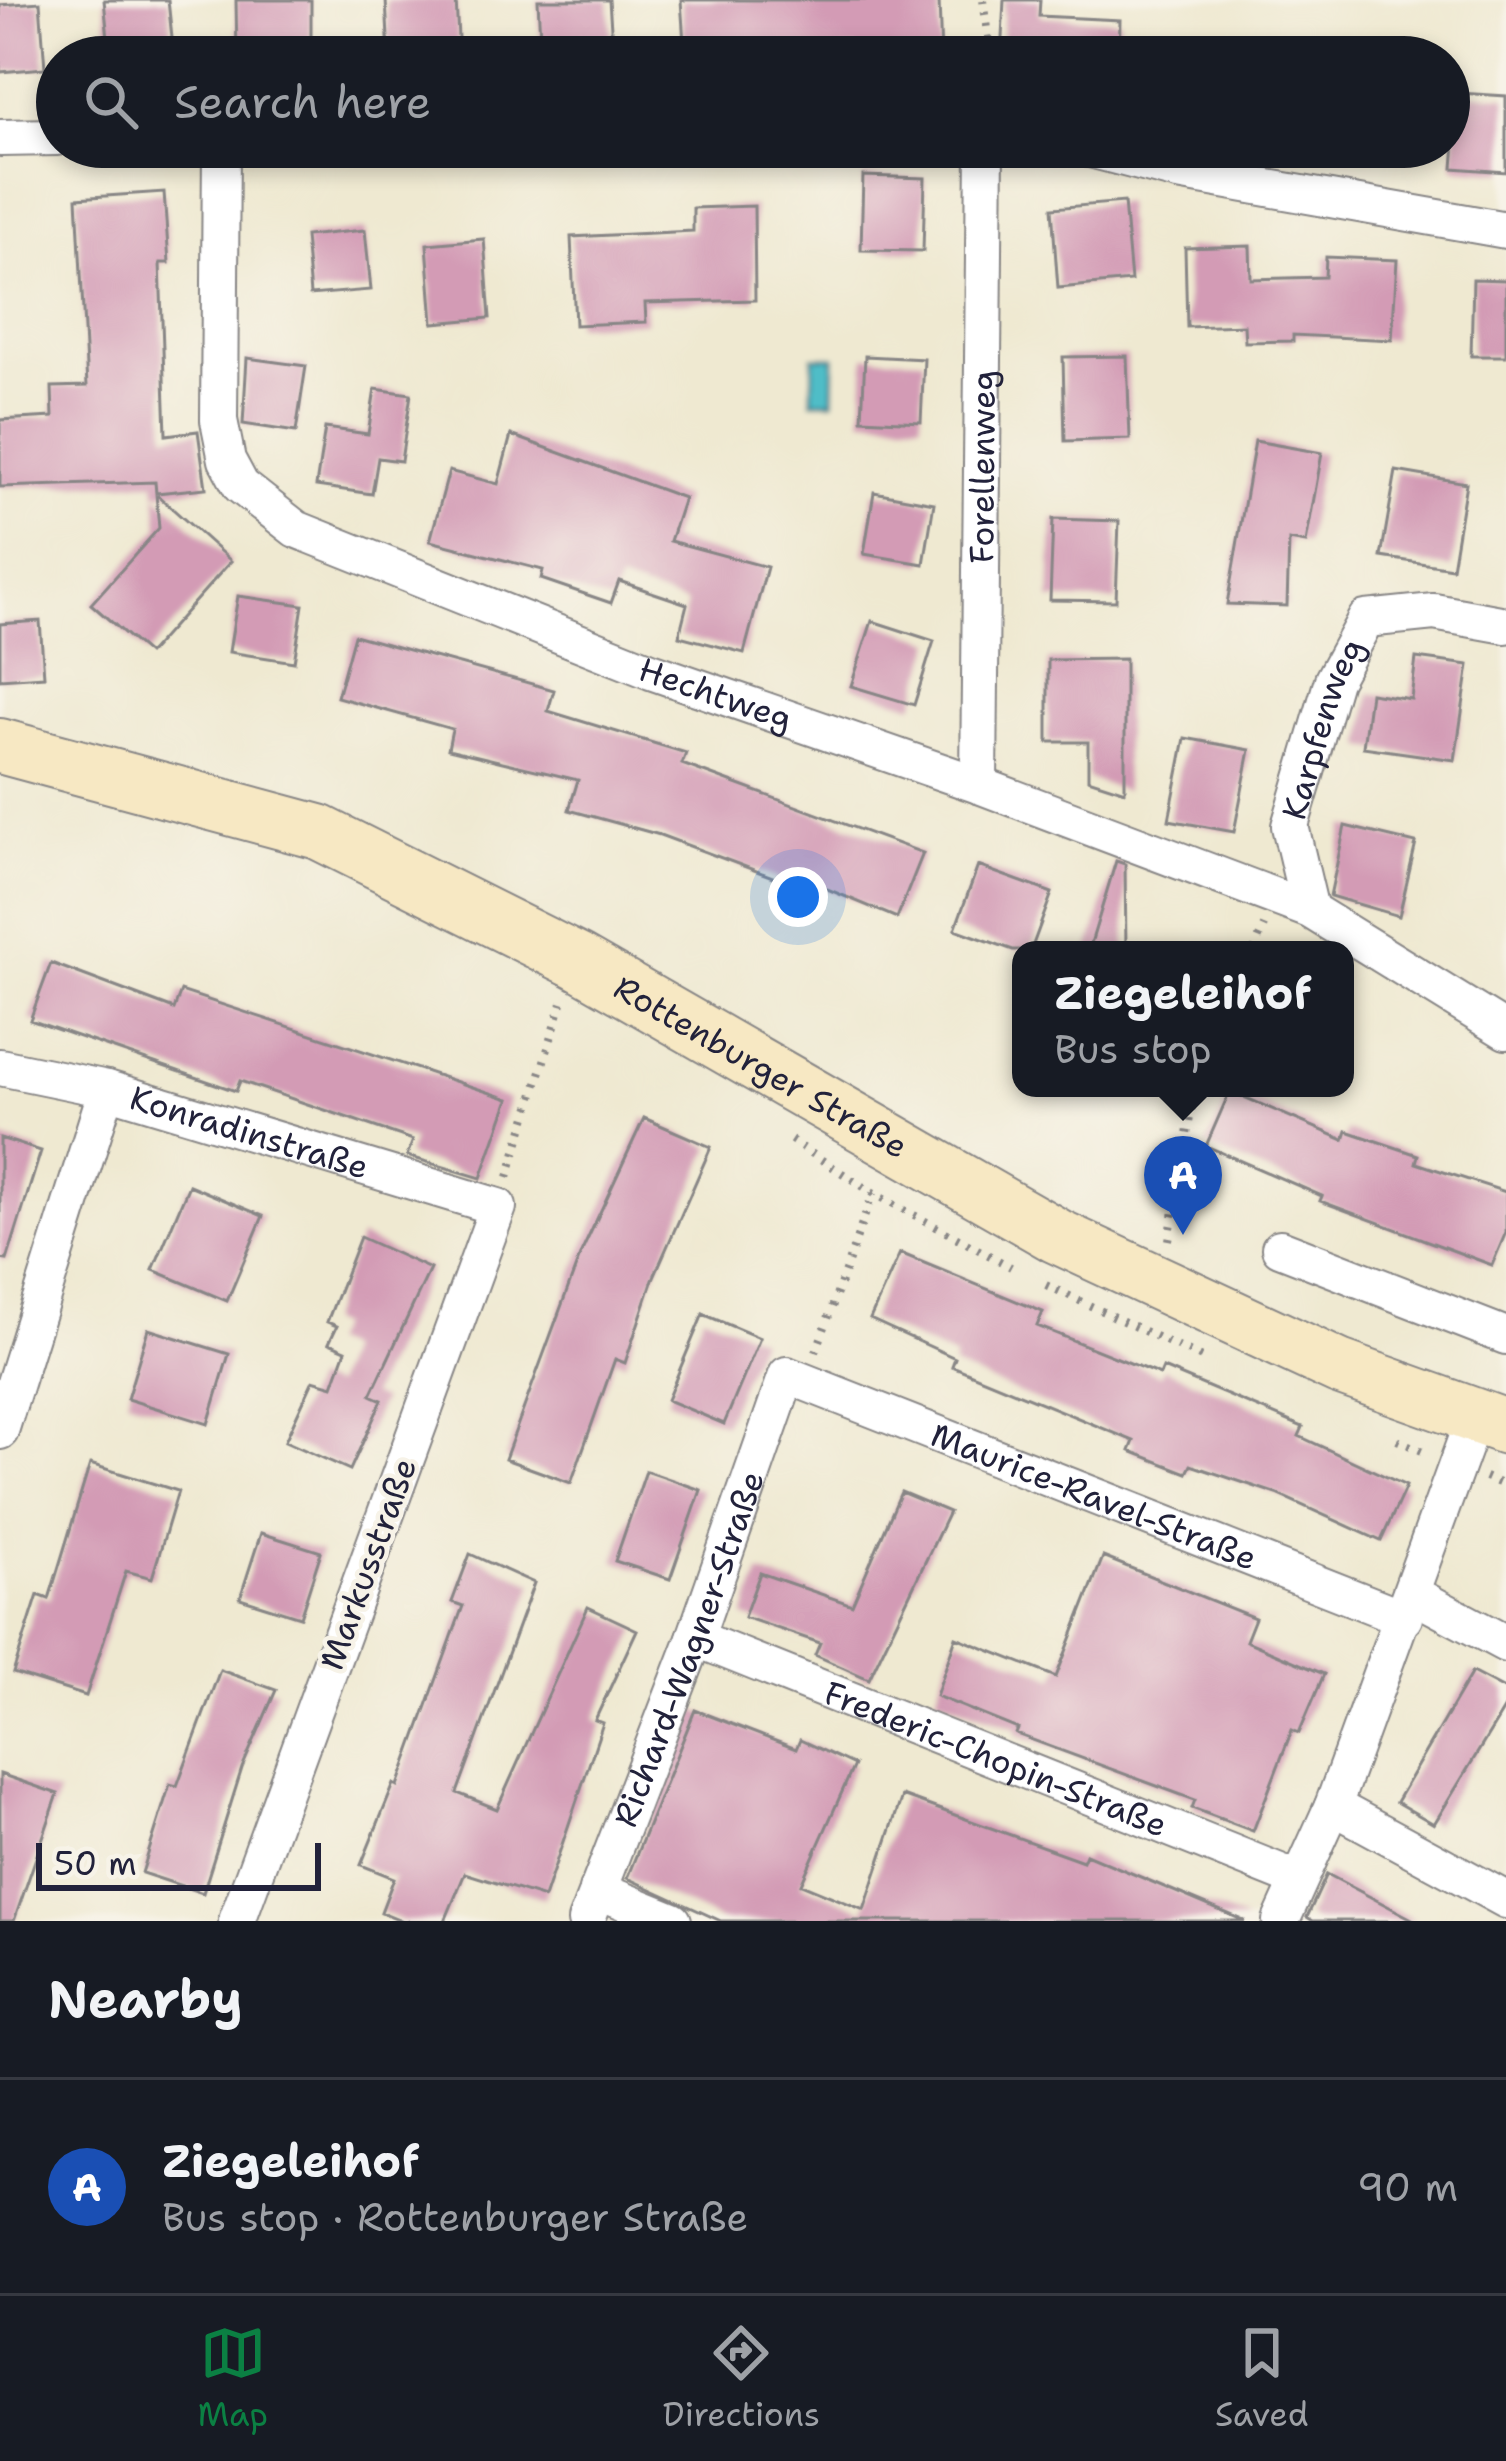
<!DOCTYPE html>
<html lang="en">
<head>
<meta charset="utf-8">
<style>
  :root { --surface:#171b24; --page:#242831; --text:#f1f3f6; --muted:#9ea1a6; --line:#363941; --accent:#0b8043 }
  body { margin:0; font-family:"Shantell Sans",sans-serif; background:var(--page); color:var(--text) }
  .scale { position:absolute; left:36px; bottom:30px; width:285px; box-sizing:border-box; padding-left:12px; border:6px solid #22223b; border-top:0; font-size:33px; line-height:42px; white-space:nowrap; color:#22223b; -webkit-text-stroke:9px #f7f3e8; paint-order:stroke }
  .you { position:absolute; left:798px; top:897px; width:42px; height:42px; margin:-30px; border:9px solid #fff; border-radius:50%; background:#1a73e8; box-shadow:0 0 0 18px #1a73e833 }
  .badge { display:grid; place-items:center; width:78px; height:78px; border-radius:50%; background:var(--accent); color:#fff; font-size:39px; font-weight:700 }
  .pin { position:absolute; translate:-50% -99px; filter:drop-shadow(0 3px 6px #0008) }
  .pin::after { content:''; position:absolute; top:63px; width:42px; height:36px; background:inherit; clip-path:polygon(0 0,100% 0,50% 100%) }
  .popup { position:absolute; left:1012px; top:941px; width:342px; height:156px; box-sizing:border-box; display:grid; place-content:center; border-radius:24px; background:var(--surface); filter:drop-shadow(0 3px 9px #0005); font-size:39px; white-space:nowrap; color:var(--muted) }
  .popup b { font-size:45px; color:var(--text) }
  .popup::after { content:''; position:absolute; left:50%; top:100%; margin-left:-24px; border:24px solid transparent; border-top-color:var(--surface) }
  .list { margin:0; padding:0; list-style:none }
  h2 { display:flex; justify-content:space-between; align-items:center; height:156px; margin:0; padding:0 48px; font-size:51px }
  h2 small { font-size:39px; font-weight:400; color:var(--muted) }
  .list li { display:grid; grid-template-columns:78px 1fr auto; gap:36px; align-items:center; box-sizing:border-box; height:216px; padding:0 48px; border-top:3px solid var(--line) }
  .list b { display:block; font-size:45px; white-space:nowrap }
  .list p { margin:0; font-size:39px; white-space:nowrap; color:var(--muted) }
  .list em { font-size:39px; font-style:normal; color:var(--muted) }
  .icon { flex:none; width:66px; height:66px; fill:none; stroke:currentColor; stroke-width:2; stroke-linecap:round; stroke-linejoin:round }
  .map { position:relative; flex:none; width:1506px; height:1921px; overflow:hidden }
  .search { position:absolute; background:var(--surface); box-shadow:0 6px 18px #0003; left:36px; right:36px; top:36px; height:132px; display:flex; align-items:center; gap:30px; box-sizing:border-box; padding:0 42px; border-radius:66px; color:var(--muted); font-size:45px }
  .sheet { height:372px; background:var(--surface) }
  nav { display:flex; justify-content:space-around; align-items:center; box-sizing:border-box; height:168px; border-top:3px solid var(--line); background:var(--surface); font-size:33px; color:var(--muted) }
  nav a { display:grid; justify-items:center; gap:6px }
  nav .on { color:var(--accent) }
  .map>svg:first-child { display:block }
  .water { fill:#4fbdc7; stroke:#387081; stroke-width:3 }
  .building { fill:#d39bb5 }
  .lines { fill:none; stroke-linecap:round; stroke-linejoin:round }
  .street-casing { stroke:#888686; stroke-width:40 }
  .secondary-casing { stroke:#888686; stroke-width:58 }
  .path { stroke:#888686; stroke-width:8; stroke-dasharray:3 9; stroke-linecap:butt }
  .street { stroke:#fff; stroke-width:36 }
  .secondary { stroke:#f7e8c3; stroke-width:54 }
  .labels { text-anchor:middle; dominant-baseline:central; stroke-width:9; stroke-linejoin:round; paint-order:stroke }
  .street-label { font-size:33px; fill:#22223b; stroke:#f7f3e8 }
</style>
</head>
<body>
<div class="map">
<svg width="1506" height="1921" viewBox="0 0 1506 1921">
  <rect width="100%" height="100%" fill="#f7f3e8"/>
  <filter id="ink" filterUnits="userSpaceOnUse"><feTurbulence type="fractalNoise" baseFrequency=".00833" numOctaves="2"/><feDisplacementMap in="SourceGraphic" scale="24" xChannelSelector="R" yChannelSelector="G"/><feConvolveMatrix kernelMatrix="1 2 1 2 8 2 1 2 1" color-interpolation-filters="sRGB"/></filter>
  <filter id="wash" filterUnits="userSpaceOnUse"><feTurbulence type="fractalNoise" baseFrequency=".004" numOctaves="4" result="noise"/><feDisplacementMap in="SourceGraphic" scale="48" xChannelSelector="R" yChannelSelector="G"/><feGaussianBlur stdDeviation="2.7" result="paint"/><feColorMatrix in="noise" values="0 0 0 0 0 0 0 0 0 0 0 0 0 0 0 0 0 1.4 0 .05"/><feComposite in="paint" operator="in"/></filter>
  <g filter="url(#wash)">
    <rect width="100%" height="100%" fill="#efe9d1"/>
    <path class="water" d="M813,357H834L833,401H812Z"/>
    <g id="blocks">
      <path class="building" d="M104,0H168L174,57H110Z
        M236,0H311V57H237Z
        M386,0H456L459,57H389Z
        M538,0H609L613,57H541Z
        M681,0H939L941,57H856V48L766,57H685Z
        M1004,0H1040L1039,16L1120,20L1119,57H1001Z
        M40,2L45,68L0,72V5Z
        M1459,93L1506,96V172L1453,168Z
        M863,176L925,178L923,251L861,250Z
        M164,192L169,263H160L166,435L198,431L206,488L156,493L155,482L0,487V420L53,417L52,387L87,386L77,198Z
        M1124,202L1131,281L1058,288L1052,208Z
        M754,206L755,300L645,303L646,322L575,325L571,237L693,231V208Z
        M365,230L371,290L310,295L305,236Z
        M484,239L490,318L433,323L427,244Z
        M1250,246L1251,279L1325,277L1326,257L1397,260L1392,340L1293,335V341L1245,342L1244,325L1187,327L1185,248Z
        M1473,279L1506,280V356H1471Z
        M865,356L924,359L921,422L862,419Z
        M1127,356L1130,439L1065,441L1063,357Z
        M247,358L306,366L296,432L243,424Z
        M375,389L411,394L401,461L378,458L372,494L316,486L325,428L368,434Z
        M511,435L684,498L670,541L767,567L744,653L679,636L687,604L619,581L611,603L541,579L543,570L430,541L449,471L498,484Z
        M1255,441L1322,453L1306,543L1289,540L1287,606L1227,604Z
        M1396,471L1466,483L1452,568L1381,557Z
        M874,492L934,503L924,564L864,554Z
        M156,494L231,561L148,654L91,604L159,528Z
        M1053,519L1119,521L1116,601L1050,600Z
        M238,596L303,605L294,662L229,652Z
        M40,621L44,676L0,679V624Z
        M872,621L934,641L914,705L851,686Z
        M354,635L554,690L548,711L686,753L682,764L923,853L897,918L789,873L786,882L660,835L569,810L578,780L448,749L452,729L337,697Z
        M1416,658L1469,665L1455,760L1363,747L1370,693L1411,699Z
        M1125,659V791L1088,779V742H1048V660Z
        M1185,738L1250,750L1234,832L1169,820Z
        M1345,826L1416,843L1399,916L1330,896Z
        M1116,861L1125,864L1126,950H1089Z
        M978,866L1052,893L1031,950H1013L955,929Z
        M51,963L174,1009L181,991L509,1099L481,1178L407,1156L413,1140L240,1081L236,1091L30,1020Z
        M1230,1091L1344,1140L1347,1131L1418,1155L1416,1163L1506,1192V1232L1492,1265L1320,1201L1322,1196L1206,1146Z
        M644,1118L711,1147L653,1279L625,1363L615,1359L571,1483L505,1459L581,1253Z
        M0,1138L41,1151L7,1260L0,1259Z
        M189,1185L263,1216L227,1301L153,1270Z
        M360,1237L430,1269L371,1395L382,1400L350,1470L285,1441L313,1380L333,1386L346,1350L329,1343L337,1326L327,1322Z
        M900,1253L1043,1312L1037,1326L1160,1375L1163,1368L1303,1427L1299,1436L1406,1486L1381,1541L1277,1494L1191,1465L1187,1473L1130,1451L1134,1441L952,1366L955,1358L870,1319Z
        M703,1314L760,1338L724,1424L667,1400Z
        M148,1329L229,1354L208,1424L127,1399Z
        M90,1464L178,1491L152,1578L126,1571L86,1696L13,1673L38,1595L49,1599Z
        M646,1471L701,1490L670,1579L615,1561Z
        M901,1492L949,1512L869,1679L815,1655L820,1643L744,1617L760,1573L852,1605Z
        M261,1533L321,1552L300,1617L240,1598Z
        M470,1554L534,1583L457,1793L497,1809L588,1607L637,1630L595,1720L603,1723L544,1898L465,1873L445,1921H403L381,1912L394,1878L361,1865L394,1784L398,1786L463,1606L452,1602Z
        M1103,1557L1255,1618L1246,1641L1324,1674L1299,1733L1292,1730L1253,1831L1192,1808L1195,1800L1016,1734L1018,1729L936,1696L956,1637L1056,1677Z
        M220,1670L276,1690L242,1768L203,1893L142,1873L170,1784L177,1786Z
        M1472,1672L1506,1690V1706L1434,1824L1396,1802Z
        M695,1710L796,1749L800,1740L854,1765L801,1884L864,1910L902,1796L1083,1861L1086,1854L1245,1921H721L627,1878Z
        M0,1774L58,1794L14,1921H0Z
        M1327,1874L1416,1921H1313L1307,1917Z"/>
    </g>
  </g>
  <g filter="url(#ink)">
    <use href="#blocks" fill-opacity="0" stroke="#888686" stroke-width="3"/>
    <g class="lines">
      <g class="street-casing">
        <g id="street">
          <path d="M0,138L57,137"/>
          <path id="s1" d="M221,147L219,420L227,460L241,486L296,529L651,671L979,785L1310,910L1506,1031"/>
          <path d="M1082,147L1178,172L1506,230"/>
          <path id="s2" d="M979,785L985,147"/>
          <path id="s3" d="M1310,910L1290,826L1333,680L1366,619L1434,612L1506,625"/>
          <path id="s4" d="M0,1067L107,1089L498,1207L237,1921"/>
          <path d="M1280,1248L1506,1336"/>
          <path d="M0,1431L107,1089"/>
          <path d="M1414,1595L1506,1644"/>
          <path id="s5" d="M695,1638L1297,1879"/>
          <path d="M1333,1806L1506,1900"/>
          <path d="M597,1890L673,1921"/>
          <path id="s6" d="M586,1921L695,1638L787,1375L1404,1618"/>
          <path d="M1281,1921L1333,1806L1474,1418"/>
        </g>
      </g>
      <g class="secondary-casing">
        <g id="secondary">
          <path id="s7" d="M0,746L319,832L577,961L1057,1236L1339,1367L1506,1427"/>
        </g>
      </g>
      <path class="path" d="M983,0L991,57
        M1254,950L1264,926
        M791,1140L873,1193L1011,1267
        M508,1177L562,1003
        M1169,1240L1195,1088
        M1046,1285L1206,1360
        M816,1352L873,1193
        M1397,1440L1427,1453
        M1485,1477L1506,1486"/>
      <use href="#street" class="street"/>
      <use href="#secondary" class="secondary"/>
    </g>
  </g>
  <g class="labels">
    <g class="street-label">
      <text stroke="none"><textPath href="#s2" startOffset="318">Forellenweg</textPath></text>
      <text stroke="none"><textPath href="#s1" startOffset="864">Hechtweg</textPath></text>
      <text stroke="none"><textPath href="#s3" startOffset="189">Karpfenweg</textPath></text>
      <text stroke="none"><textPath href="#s7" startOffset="831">Rottenburger Straße</textPath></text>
      <text stroke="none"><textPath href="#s4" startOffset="258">Konradinstraße</textPath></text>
      <text stroke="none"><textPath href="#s6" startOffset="912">Maurice-Ravel-Straße</textPath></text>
      <text transform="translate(368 1564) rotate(-70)">Markusstraße</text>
      <text stroke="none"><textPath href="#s6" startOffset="291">Richard-Wagner-Straße</textPath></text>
      <text stroke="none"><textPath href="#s5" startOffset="324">Frederic-Chopin-Straße</textPath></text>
    </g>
  </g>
</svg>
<div class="scale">50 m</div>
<div class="you"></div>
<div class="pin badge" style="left:1183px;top:1235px;background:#1a4fb4">A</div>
<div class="popup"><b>Ziegeleihof</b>Bus stop</div>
<div class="search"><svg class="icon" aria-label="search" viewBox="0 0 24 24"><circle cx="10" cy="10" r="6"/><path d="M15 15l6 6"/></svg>Search here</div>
</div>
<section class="sheet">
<h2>Nearby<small></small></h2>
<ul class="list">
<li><span class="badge" style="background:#1a4fb4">A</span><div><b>Ziegeleihof</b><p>Bus stop · Rottenburger Straße</p></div><em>90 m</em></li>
</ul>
</section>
<nav>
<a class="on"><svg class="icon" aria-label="map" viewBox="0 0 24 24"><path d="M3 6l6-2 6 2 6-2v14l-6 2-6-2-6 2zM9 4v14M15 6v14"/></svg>Map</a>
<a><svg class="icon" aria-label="directions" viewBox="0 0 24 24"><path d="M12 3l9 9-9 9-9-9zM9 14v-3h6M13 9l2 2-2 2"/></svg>Directions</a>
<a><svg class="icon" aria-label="saved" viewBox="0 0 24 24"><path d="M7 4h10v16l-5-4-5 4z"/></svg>Saved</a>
</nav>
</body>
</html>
